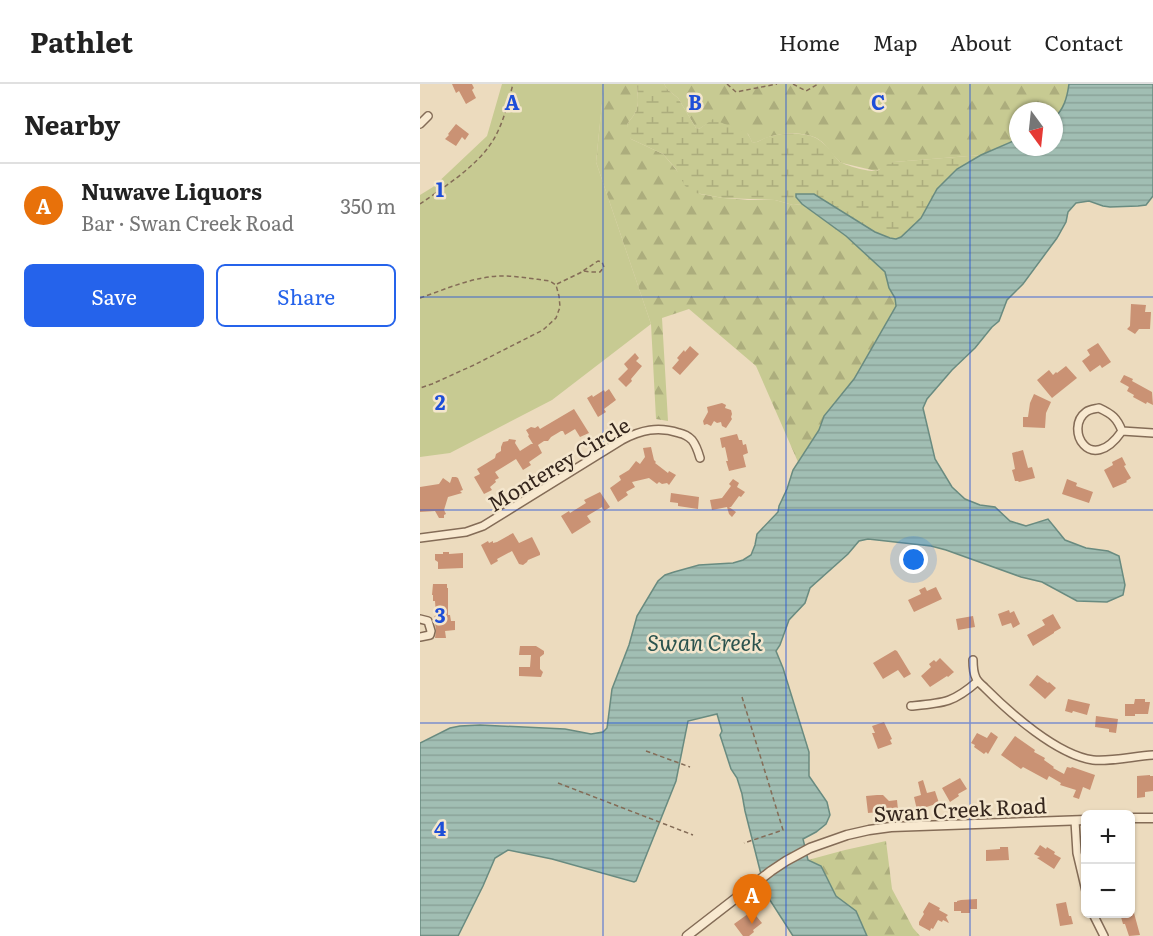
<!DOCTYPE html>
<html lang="en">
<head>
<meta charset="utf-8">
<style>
  :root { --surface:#fff; --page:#f6f6f6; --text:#222; --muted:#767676; --line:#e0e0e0; --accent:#2563eb }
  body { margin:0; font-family:Literata,serif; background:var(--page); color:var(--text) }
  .controls { position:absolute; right:18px; bottom:18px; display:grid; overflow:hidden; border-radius:9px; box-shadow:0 2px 4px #0004 }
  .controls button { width:54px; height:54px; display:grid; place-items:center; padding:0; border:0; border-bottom:2px solid var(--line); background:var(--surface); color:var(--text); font:30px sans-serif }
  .compass { position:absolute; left:589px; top:18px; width:54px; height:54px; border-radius:50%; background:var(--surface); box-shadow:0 2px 4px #0004; rotate:165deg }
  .you { position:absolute; left:494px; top:476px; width:21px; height:21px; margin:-15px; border:4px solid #fff; border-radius:50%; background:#1a73e8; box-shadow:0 0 0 9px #1a73e833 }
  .badge { display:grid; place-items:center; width:39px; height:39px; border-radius:50%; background:var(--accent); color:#fff; font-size:20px; font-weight:700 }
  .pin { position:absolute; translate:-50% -50px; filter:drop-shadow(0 2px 3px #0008) }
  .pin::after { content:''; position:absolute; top:32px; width:21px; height:18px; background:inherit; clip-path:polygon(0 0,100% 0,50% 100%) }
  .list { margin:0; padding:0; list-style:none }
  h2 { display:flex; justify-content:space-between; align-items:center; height:78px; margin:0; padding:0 24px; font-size:26px }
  h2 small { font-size:20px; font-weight:400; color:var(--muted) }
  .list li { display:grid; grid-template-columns:39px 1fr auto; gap:18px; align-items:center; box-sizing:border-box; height:84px; padding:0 24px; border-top:2px solid var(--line) }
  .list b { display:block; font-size:22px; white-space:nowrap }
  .list p { margin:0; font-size:20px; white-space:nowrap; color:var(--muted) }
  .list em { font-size:20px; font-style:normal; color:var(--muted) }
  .actions { display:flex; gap:12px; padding:18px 24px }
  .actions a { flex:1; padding:14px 0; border:2px solid var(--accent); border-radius:9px; text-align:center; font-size:21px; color:var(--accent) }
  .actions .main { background:var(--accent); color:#fff }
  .map { position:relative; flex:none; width:733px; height:852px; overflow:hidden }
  header { display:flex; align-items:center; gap:36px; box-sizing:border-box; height:84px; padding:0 30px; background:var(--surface); border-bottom:2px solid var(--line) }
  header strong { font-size:28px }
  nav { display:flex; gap:33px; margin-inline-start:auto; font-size:21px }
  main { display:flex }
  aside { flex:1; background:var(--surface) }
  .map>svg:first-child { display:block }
  .grass { fill:#c7ca92 }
  .forest { fill:url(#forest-firs) }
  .wetland { fill:url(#wetland-marsh) }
  .water { fill:url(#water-rules); stroke:#698b80; stroke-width:1.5 }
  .building { fill:#ca9274 }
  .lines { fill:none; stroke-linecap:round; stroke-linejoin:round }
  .minor-casing { stroke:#846c57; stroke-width:10 }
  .tertiary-casing { stroke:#846c57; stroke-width:11 }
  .path { stroke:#846c57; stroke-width:1.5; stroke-dasharray:4.5 3; stroke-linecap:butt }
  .minor { stroke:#f8e9d0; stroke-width:7 }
  .tertiary { stroke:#f8e9d0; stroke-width:8 }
  .grid { fill:none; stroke:#1d4ed8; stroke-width:1.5; stroke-opacity:0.55 }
  .labels { text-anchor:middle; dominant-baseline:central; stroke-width:5; stroke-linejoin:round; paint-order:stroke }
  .street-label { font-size:21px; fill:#34251c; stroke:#f4e6cd }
  .water-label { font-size:22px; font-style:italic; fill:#2b534e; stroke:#f4e6cd }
  .grid-label { font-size:20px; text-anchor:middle; font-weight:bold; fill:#1d4ed8; stroke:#f4e6cd; stroke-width:5; stroke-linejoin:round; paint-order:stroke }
</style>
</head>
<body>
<header>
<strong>Pathlet</strong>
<nav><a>Home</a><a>Map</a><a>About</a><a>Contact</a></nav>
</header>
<main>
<aside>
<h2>Nearby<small></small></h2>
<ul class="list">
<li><span class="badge" style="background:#e8710a">A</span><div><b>Nuwave Liquors</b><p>Bar · Swan Creek Road</p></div><em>350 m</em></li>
</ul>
<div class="actions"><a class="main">Save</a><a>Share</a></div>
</aside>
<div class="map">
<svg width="733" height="852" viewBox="0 0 733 852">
  <defs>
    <pattern id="forest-firs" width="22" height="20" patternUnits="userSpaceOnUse" patternTransform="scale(1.5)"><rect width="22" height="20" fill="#c7ca92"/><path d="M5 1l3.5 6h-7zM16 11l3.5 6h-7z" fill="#acad7d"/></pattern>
    <pattern id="wetland-marsh" width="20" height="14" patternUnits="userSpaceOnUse" patternTransform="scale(1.5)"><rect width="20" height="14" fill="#c7ca92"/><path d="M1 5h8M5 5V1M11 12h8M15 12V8" fill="none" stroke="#acad7d"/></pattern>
    <pattern id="water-rules" width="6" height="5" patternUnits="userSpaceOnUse" patternTransform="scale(1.5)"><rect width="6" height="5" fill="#a1beb3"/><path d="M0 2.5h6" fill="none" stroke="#8ba399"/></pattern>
  </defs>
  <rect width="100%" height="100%" fill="#ecdbbe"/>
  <path class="grass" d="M82,0H184L176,78L231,240L132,316L30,369L0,373V111L13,103L67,52Z"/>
  <path class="forest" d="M184,0H217C218,20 221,24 207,40L211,55L243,70L259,89L280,110L303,114L328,116H355L373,121L382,120L426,152L465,188L469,204L475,214L476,222L434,295L404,332L399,346L378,378L336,282L269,225L242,234L248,337L236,335L231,240L176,78Z
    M244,0H649C647,14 644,25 634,34V27H598V55L561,71L474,78L456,87L422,79C413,74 409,62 398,55C384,47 360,49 346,54C340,56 338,59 332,58L328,50L293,36L279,45L276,44L258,14L248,6Z
    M466,757L472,805L493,844L500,852H447L436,827L416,812L401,782L388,776L425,766Z"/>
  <path class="wetland" d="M217,0H244L248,6L258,14L276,44L279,45L293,35C298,38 325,47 327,49C329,52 331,55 332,58C338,59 340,56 345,54C359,49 383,48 396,54C401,57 407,62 410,66C413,69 415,74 419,77C423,81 449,88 455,87C459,87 459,86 462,82L474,78L561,71L537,85L517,105L501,134L481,153L476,155L470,154L455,148L394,110L376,113L382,120L373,121L355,116L303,114L276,109L265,102L256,85L243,70L211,55L208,50L207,40C221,24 218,20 217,0Z"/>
  <path class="water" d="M649,0H733V112L726,121L718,122L690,123L683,122L669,117L656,119L648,128L646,138L637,154L603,200L587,216L579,237L572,243L555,264L532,286L507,315L503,324L515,375L532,403L545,415L560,421L575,423L590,437L606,442L628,435L645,456L666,464L688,467L699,472L705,501L703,511L687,518L657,517L622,498L601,493L526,466L511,462L448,455L439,457L428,470L390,504L385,519L369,536L360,561L356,567L363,584L389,668V692L407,718L410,731L406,740L396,748L383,755L388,776L401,782L416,812L436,827L447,852H373L346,810L325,727L322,710L317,694L311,685L300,651L302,647L297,630L268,637L256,697L216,797L214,798L132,775L88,766L75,774L63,802L38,852H0V659L30,644L40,642L60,641L145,645L171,650L183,648L187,644L192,605L209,561L217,532L238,497L245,491L254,488L279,481L313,479L323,476L331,471L335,461L337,450L358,428L359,422L367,405L373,386L399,346L404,332L434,295L476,222L475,214L469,204L465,188L426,152L382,120L376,113V110H394L455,148L470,154L476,155L481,153L501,134L517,105L537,85L561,71L598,55V63H634V34C644,25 647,14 649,0Z"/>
  <path class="building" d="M32,0H52L54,4L52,6L56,14L46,20L39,7L36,9Z
    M36,40L49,50L45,56L42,53L36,62L25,55L29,51L28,50Z
    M711,220L726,221L725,228H731L730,245H719L715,250L707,245L710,242Z
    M678,259L691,278L682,284L680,281L670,288L662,277L670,271L667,266Z
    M270,262L279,270L260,291L252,284L259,276L257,274L264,266L265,268Z
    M215,269L219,274L216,277L222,282L211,295L212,297L206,303L198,295L208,285L204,280Z
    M646,282L657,294L632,314L617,296L629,286L633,291L636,288L637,289Z
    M704,291L713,295L712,297L732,308L733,321L727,318L726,320L713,313L714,311L707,307L709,303L700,298Z
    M189,305L196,316L184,325L186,328L178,333L167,314L172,311L173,313L184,306L185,308Z
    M614,310L631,318L626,329L625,344L603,343V333H608L610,319Z
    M302,319L306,321L305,324L311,326L312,330L311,333L312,335L306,344L302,342L301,338L297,339L294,337L291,342L287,340L284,341L283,337L288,328L287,323Z
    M154,325L169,349L160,353L155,345L145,351L143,347H141L131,353L128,357H124L118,361L122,369L109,378L111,381L103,386L96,375L75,388L79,394L75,396L76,398L70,403L72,406L64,410L54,393L60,390L57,385L75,374L76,370L81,367V363L83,358L88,357L89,355L96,356L95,359L100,367L111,360H113L108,352L109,351L106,346L111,343L115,344L118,342L120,345Z
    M317,350L319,356H322L323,361L326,360L328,369L323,371L326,383L309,387L306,377H308L305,363L302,364L300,354Z
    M231,363L234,376L236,378L235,379L248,389L249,387L256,391L249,401L247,399L242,400L239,398L237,400L229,394L212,398L215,403L206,408L208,411L198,418L190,404L201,396L199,392L209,386L216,377L220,380L225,373L223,364Z
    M603,366L608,384L612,383L615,394L599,398L598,397H595L592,386L595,385L592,369Z
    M702,373L706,381L704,382L711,394L706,397L707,398L693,404L684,386L693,381L692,378Z
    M32,393H36L38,394L43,406L40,407L42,409L28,413L24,426L26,430L24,431V434H19L15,427L0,428V403L19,400L23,394L30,399Z
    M313,395L319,399L317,403L325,408L321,413L319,412L311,423H309L316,428L312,433L309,430L307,423L292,426L290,416L302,414L311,402L309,400Z
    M647,395L657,399L656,402L673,408L669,419L642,410Z
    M180,408L190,423L184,427L182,423L167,432L171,438L152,450L141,432L149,427L150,429L166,419L164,416Z
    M251,409L279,413L278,425L258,422V419L250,418Z
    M93,449L99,459L112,453L120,469V471L108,476L107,478L103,481L99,480L92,467L77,475L78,477L71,481L61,461L68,457L69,459L73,457V459L77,458Z
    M23,468H29V470L43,469V484L18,485V478L15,476V470H23Z
    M13,500H27V504H28V531H30L31,537H35V546L25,547L26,554H15L16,546L14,533L16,531L15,517H13V511H12Z
    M505,503L507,507L516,503L522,515L494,528L488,516L501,510L499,506Z
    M589,526L590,529L594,527L600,540L593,544L591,539L582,542L578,530Z
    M633,530L641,544L634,548V549L613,562L607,551L625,541L622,536Z
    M553,532L555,543L538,546L536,535Z
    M100,562H116L124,567V570L120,573V585L123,588L121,593L99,592V583H110L111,571H99Z
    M475,566L477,567L491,590L484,594L478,586L463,595L453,579Z
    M520,574L534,588L528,593L527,592L510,603L501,592L511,583L509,580L514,576L516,578Z
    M617,591L628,599L629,598L636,604L625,615L609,601Z
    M648,615L670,620L667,631L653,627L652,629L645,627Z
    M715,615H725V618H730L728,630H715V632H705V620H714Z
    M676,632L698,635L696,649L689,648V645L675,643Z
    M464,638L472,655L470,656L472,660L458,665L452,649H455L452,642Z
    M571,648L578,653L568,670L566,668L564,670L554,663L555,661L551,659L557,649L567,654Z
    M595,652L615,666L614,668L625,674L624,676L634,683L633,684L644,690L647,683L651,684L652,683L675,691L670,706L663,703L659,715L653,713L656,706L640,701L641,699L629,692L627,696L603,683L601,685L581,671Z
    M730,691V692H733V707L725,708V713L717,714V692Z
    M540,694L547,705L538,710L539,712L530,718L522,704Z
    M503,696L507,709L515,707L519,719L497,726L494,713L501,711L498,698Z
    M457,711H463L469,717L477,716L478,726L448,729L446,712Z
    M620,761L626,765L627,763L635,768L634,770L641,774L634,785L617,774L620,773L614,770Z
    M580,763H588L589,776L566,777V766L580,765Z
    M557,815V825H550V829H541V827H534V818H537V817L541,816Z
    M509,818L520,824L519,826L528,831L526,833L529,839L523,836L522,838L518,836L513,845L511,844L510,847L499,841V838L504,830L503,828Z
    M646,818L649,832H651L653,840L640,842L636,820Z
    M332,827L342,839L333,846L334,848L329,852H323L314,840Z
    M714,829L720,851L709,852L705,840H703L701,833Z"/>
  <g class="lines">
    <g class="minor-casing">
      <path id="minor" d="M0,40L8,32
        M679,324C692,330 697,334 702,347C670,393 644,344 666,328C670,325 675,325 679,324Z
        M702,347L733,349
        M0,454L46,448L63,442L202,356C221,346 238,342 259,349C264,350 268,352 272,356C276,361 278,367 280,374
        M0,535L8,537L11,547L10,551L0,553
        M553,576C553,582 553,588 556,594C558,598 562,601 565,604C590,629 637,671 673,676C690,678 715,672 733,671
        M491,622C524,619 533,619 558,597
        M655,737L657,769L666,807
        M673,830L684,852"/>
    </g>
    <g class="tertiary-casing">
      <path id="tertiary" d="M710,734H733
        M267,852L351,787L366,777L390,764L427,751L449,746L471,743L666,736"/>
    </g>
    <path class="path" d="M307,0L316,8L357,0
      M373,0L386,7L398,0
      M0,120C24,103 56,83 72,58C83,41 88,19 93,0
      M137,200L164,187L171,188H180L184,183L182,178L178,177L160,189
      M0,214C26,205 55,192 82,192C98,192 114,195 130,197L136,201L139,212L140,223L136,234L123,246L54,281L12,300L0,304
      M322,613L363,746L324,759
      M226,667L270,683
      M138,699L273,751"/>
    <use href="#minor" class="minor"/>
    <use href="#tertiary" class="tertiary"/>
  </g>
  <path class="grid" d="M183,0V852M366,0V852M550,0V852M0,213H733M0,426H733M0,639H733"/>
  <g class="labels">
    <g class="street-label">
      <text transform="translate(138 379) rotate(-31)">Monterey Circle</text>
      <text transform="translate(540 724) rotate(-3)">Swan Creek Road</text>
    </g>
    <g class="water-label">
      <text x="285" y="557">Swan Creek</text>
    </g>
  </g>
  <g class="grid-label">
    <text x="92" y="26">A</text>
    <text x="275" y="26">B</text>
    <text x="458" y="26">C</text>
    <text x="20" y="113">1</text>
    <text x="20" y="326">2</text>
    <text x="20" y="539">3</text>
    <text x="20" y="752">4</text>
  </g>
</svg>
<div class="controls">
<button>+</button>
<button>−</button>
</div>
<svg class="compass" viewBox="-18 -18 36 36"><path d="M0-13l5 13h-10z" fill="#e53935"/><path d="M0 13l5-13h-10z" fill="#767676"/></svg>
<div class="you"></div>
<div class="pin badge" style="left:332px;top:840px;background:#e8710a">A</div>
</div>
</main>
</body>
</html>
